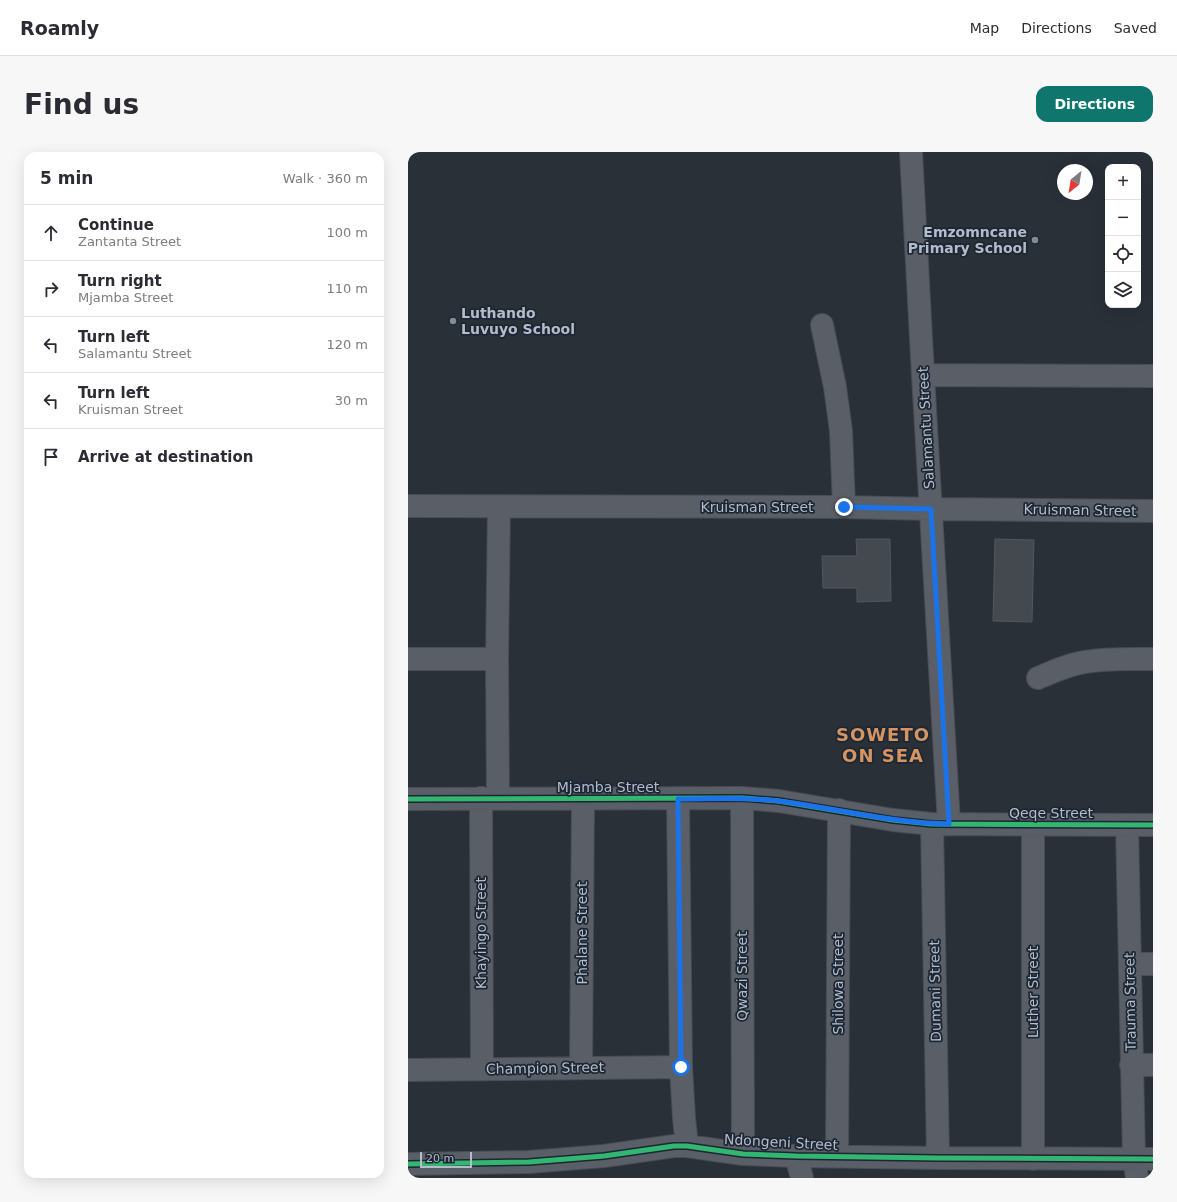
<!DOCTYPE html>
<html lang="en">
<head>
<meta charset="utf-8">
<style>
  :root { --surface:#fff; --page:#f7f7f7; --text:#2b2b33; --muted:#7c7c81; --line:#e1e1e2; --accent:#0f766e }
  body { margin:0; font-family:"DejaVu Sans",sans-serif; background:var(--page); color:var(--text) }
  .controls { position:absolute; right:12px; top:12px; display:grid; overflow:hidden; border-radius:8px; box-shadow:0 4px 16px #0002 }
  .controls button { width:36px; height:36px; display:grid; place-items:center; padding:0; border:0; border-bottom:1px solid var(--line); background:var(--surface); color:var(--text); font:20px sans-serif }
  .compass { position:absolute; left:649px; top:12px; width:36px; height:36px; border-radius:50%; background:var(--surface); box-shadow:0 4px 16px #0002; rotate:210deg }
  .scale { position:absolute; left:12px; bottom:10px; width:52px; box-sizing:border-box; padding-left:4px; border:2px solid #b4bcc9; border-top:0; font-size:11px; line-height:14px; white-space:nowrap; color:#b4bcc9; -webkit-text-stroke:3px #1d2633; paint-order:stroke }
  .stop { position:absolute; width:12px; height:12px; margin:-9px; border:3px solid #1a73e8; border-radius:50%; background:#fff }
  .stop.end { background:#1a73e8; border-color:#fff; box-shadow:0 1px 4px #0008 }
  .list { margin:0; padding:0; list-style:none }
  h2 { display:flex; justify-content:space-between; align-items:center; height:52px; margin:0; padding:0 16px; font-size:17px }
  h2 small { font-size:13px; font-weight:400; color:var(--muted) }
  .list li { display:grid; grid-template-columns:26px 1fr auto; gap:12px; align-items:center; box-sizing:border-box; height:56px; padding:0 16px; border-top:1px solid var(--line) }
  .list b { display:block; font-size:15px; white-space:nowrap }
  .list p { margin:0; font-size:13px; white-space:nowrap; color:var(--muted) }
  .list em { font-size:13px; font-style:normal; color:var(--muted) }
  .icon { flex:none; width:22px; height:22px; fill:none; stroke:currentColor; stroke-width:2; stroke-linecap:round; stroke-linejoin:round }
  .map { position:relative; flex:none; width:745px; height:1026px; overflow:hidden; border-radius:12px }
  header { display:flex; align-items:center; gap:24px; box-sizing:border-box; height:56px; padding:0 20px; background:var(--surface); border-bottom:1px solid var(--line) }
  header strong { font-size:19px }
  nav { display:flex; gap:22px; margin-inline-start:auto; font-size:14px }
  .intro { display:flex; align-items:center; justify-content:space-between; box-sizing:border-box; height:96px; padding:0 24px }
  h1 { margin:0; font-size:28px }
  .button { padding:10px 18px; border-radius:12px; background:var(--accent); color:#fff; font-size:14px; font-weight:700 }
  main { display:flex; gap:24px; padding:0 24px }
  aside { flex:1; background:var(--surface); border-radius:12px; box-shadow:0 4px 16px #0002 }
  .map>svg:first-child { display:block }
  .building { fill:#444950; stroke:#52575f }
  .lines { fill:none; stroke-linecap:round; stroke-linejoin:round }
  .minor-casing { stroke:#484c53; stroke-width:24 }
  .minor { stroke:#5a5e66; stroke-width:22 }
  .cycleway-casing { stroke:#1d2633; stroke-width:8 }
  .cycleway { stroke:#33b770; stroke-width:5 }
  .route { stroke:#1a73e8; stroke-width:5 }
  .poi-dot { fill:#848b96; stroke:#1d2633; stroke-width:1.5 }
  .labels { text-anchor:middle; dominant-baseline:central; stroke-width:3.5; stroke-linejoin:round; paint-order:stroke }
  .poi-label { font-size:14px; font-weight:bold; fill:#b4bcc9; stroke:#1d2633; text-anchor:end }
  .street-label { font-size:14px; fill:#b4bcc9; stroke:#1d2633 }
  .district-label { font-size:18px; font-weight:bold; letter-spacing:1px; fill:#d59563; stroke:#1d2633 }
</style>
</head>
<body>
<header>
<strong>Roamly</strong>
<nav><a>Map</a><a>Directions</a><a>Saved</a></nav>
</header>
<div class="intro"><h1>Find us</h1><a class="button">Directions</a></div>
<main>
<aside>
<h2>5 min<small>Walk · 360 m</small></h2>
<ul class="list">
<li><svg class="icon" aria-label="ahead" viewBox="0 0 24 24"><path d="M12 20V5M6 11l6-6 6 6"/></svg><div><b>Continue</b><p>Zantanta Street</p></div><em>100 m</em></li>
<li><svg class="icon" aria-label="right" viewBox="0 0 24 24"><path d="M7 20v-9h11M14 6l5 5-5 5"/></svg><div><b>Turn right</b><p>Mjamba Street</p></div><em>110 m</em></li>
<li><svg class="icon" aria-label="left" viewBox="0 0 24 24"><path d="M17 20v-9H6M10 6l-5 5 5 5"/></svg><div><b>Turn left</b><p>Salamantu Street</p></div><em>120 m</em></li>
<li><svg class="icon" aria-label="left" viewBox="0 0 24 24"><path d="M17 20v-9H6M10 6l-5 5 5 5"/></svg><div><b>Turn left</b><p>Kruisman Street</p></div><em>30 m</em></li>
<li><svg class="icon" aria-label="arrive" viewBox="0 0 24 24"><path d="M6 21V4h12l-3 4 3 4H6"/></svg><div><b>Arrive at destination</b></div></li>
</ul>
</aside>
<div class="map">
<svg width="745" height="1026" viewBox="0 0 745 1026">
  <rect width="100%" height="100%" fill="#2a3038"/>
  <path class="building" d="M448,387H482L483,449L449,450V436H415L414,404H449Z
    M587,387L626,388L624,470L585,469Z"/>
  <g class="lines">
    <g class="minor-casing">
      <path id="minor" d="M503,0L515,223L541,672
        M414,173L427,235L433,279L436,355
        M515,223L745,224
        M0,354L436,355L523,357L745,359
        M0,507H89
        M630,526C645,520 660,512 677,510C699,506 722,507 745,507
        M73,646L74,917
        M90,646L89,507L91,355
        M334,646L335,1002
        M0,647L334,646L371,649L485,668L524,672L745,673
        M270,647L273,915L276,966L279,994
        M524,672L530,1006
        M625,672V1007
        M719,673L726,1007L729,1026
        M722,812H745
        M723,913H745
        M173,916L175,647
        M0,918L273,915
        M388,1004L394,1026
        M429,1005L431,658
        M0,1012L121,1010L196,1004L266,994H279L335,1002L388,1004L530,1006L745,1007"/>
    </g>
    <use href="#minor" class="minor"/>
    <g class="cycleway-casing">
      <path id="cycleway" d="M0,647L334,646L371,649L485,668L524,672L745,673
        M0,1012L121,1010L196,1004L266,994H279L335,1002L388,1004L530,1006L745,1007"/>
    </g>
    <use href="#cycleway" class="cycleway"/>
  </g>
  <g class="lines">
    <path class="route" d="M273,915L270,647C303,647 337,645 370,649C427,656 483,671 541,672L523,357L436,355"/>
  </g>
  <g class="poi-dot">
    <circle cx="627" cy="88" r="4"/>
    <circle cx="45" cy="169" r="4"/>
  </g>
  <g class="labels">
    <g class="poi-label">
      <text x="619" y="80">Emzomncane<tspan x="619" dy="16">Primary School</tspan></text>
      <text x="53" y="161" text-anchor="start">Luthando<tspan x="53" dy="16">Luvuyo School</tspan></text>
    </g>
    <g class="street-label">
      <text transform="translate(518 276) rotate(-93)">Salamantu Street</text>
      <text x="349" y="355">Kruisman Street</text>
      <text transform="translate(672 358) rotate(1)">Kruisman Street</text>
      <text x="200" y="635">Mjamba Street</text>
      <text x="643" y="661">Qeqe Street</text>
      <text transform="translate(73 781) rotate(-90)">Khayingo Street</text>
      <text transform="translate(174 781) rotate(-90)">Phalane Street</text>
      <text transform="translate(334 824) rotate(-90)">Qwazi Street</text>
      <text transform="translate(430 832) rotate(-90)">Shilowa Street</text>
      <text transform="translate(527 839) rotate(-91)">Dumani Street</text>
      <text transform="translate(625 840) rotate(-90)">Luther Street</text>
      <text transform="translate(722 850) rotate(-91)">Trauma Street</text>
      <text transform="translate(137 916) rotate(-1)">Champion Street</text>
      <text transform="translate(373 990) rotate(3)">Ndongeni Street</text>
    </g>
    <g class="district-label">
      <text x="475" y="582">SOWETO<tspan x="475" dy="21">ON SEA</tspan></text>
    </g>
  </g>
</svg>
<div class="controls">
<button>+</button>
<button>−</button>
<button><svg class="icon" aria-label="locate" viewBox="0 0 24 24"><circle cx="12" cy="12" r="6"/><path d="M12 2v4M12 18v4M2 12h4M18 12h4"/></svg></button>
<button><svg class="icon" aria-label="layers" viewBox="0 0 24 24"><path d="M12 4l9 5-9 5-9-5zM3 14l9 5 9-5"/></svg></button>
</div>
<svg class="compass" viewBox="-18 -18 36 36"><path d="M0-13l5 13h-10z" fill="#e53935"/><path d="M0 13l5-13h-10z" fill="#7c7c81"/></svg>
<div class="scale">20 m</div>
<div class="stop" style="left:273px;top:915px"></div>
<div class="stop end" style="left:436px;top:355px"></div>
</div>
</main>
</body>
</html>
